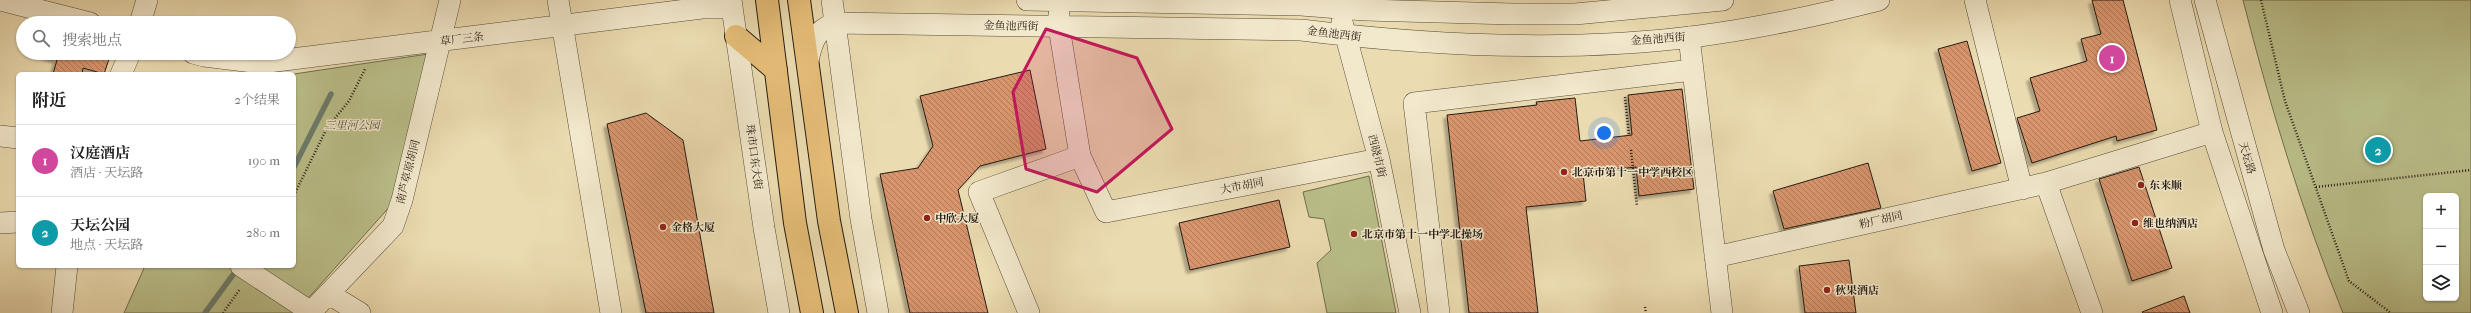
<!DOCTYPE html>
<html lang="zh">
<head>
<meta charset="utf-8">
<style>
  :root { --surface:#fff; --page:#f6f6f6; --text:#222; --muted:#767676; --line:#e0e0e0; --accent:#1a73e8 }
  body { margin:0; font-family:"IM FELL French Canon","Noto Serif SC",serif; background:var(--page); color:var(--text) }
  .controls { position:absolute; right:12px; bottom:12px; display:grid; overflow:hidden; border-radius:6px; box-shadow:0 1px 3px #0004 }
  .controls button { width:36px; height:36px; display:grid; place-items:center; padding:0; border:0; border-bottom:1px solid var(--line); background:var(--surface); color:var(--text); font:20px sans-serif }
  .you { position:absolute; left:1604px; top:133px; width:14px; height:14px; margin:-10px; border:3px solid #fff; border-radius:50%; background:#1a73e8; box-shadow:0 0 0 6px #1a73e833 }
  .badge { display:grid; place-items:center; width:26px; height:26px; border-radius:50%; background:var(--accent); color:#fff; font-size:13px; font-weight:700 }
  .pin { position:absolute; translate:-50% -50%; border:2px solid #fff; box-shadow:0 1px 4px #0006 }
  .list { margin:0; padding:0; list-style:none }
  h2 { display:flex; justify-content:space-between; align-items:center; height:52px; margin:0; padding:0 16px; font-size:17px }
  h2 small { font-size:13px; font-weight:400; color:var(--muted) }
  .list li { display:grid; grid-template-columns:26px 1fr auto; gap:12px; align-items:center; box-sizing:border-box; height:72px; padding:0 16px; border-top:1px solid var(--line) }
  .list b { display:block; font-size:15px; white-space:nowrap }
  .list p { margin:0; font-size:13px; white-space:nowrap; color:var(--muted) }
  .list em { font-size:13px; font-style:normal; color:var(--muted) }
  .icon { flex:none; width:22px; height:22px; fill:none; stroke:currentColor; stroke-width:2; stroke-linecap:round; stroke-linejoin:round }
  .map { position:relative; flex:none; width:2471px; height:313px; overflow:hidden }
  .search { position:absolute; background:var(--surface); box-shadow:0 1px 3px #0004; left:16px; top:16px; width:280px; height:44px; display:flex; align-items:center; gap:10px; box-sizing:border-box; padding:0 14px; border-radius:22px; color:var(--muted); font-size:15px }
  .panel { position:absolute; background:var(--surface); box-shadow:0 1px 3px #0004; left:16px; top:72px; width:280px; height:196px; border-radius:6px }
  .map>svg:first-child { display:block }
  .green { fill:#babf8a; stroke:#706e4e; fill-rule:evenodd }
  .lines { fill:none; stroke-linecap:round; stroke-linejoin:round }
  .stream { stroke:#6b7b6c; stroke-width:5.5 }
  .building { fill:url(#building-back-hatch); stroke:#251c13; filter:url(#shadow) }
  .minor-casing { stroke:#564c3a; stroke-width:22 }
  .major-casing { stroke:#251c13; stroke-width:24 }
  .path { stroke:#251c13; stroke-width:2.5; stroke-dasharray:1 2; stroke-linecap:butt }
  .minor { stroke:#f2e8cc; stroke-width:21 }
  .major { stroke:#e6be78; stroke-width:22 }
  .marked { fill:#c2185b; fill-opacity:0.2; stroke:#c2185b; stroke-width:3; stroke-linejoin:round }
  .poi-dot { fill:#8f2418; stroke:#f2e8cc; stroke-width:1.5 }
  .labels { text-anchor:middle; dominant-baseline:central; stroke-width:3; stroke-linejoin:round; paint-order:stroke }
  .street-label { font-size:11px; fill:#251c13; stroke:#f2e8cc }
  .park-label { font-size:11px; font-style:italic; fill:#524d37; stroke:#f2e8cc }
  .poi-label { font-size:11px; font-weight:bold; fill:#251c13; stroke:#f2e8cc; text-anchor:start }
</style>
</head>
<body>
<div class="map">
<svg width="2471" height="313" viewBox="0 0 2471 313">
  <defs>
    <pattern id="building-back-hatch" width="6" height="6" patternUnits="userSpaceOnUse"><rect width="6" height="6" fill="#d8956d"/><path d="M-1 5l2 2M0 0l6 6M5-1l2 2" fill="none" stroke="#af7958"/></pattern>
    <filter id="shadow"><feDropShadow dx="-3.5" dy="3.5" stdDeviation="1" flood-color="#0004"/></filter>
  </defs>
  <rect width="100%" height="100%" fill="#ebdbb0"/>
  <filter id="stains"><feTurbulence type="fractalNoise" baseFrequency=".005" numOctaves="4"/><feColorMatrix values="0 0 0 0 .2 0 0 0 0 .09 0 0 0 0 .02 0 0 0 .5 -.17"/></filter>
  <radialGradient id="worn" r=".72"><stop offset=".6" stop-color="#630" stop-opacity="0"/><stop offset="1" stop-color="#630" stop-opacity=".3"/></radialGradient>
  <path class="green" d="M2243,0H2471V313H2343C2302,212 2270,106 2243,0ZM2426,196H2456V298H2426Z
    M428,54L392,204L295,313H124L145,266H294V74Z
    M1369,176L1396,313H1327L1317,263L1331,250L1324,219L1309,217L1303,192Z"/>
  <g class="lines">
    <path class="stream" d="M294,167L331,94
      M205,313L238,268"/>
  </g>
  <path class="building" d="M2092,0H2123L2157,130L2117,141L2116,136L2032,163L2017,118L2040,111L2030,78L2087,61L2081,39L2101,34Z
    M1967,41L2001,163L1972,171L1938,49Z
    M46,53H111L104,74L83,68L82,74H53L57,60L45,56Z
    M1030,70L1046,149L980,166L958,190L988,313H910L880,174L918,168L933,146L920,96Z
    M1682,89L1694,189L1639,196L1636,167L1583,173L1586,201L1526,207L1538,313H1469L1447,115L1537,105L1536,102L1575,98L1580,141L1632,135L1628,95Z
    M646,113L683,140L714,313H646L607,124Z
    M1868,163L1881,208L1784,229L1773,191Z
    M2139,167L2172,268L2132,281L2099,179Z
    M1279,200L1290,247L1190,270L1179,223Z
    M1849,260L1856,313H1805L1799,266Z
    M2184,296L2190,313H2143L2142,312Z"/>
  <g class="lines">
    <g class="minor-casing">
      <path id="minor" d="M0,0L90,23
        M558,0L611,313
        M731,0L764,228L779,313
        M832,0L861,219L878,313
        M1027,0L1301,5L1365,10L1512,14H1575L1723,0
        M1975,0L2022,189
        M2180,0L2212,132L2272,313
        M2205,0L2274,250L2299,313
        M1059,14V27L1080,156
        M1342,22L1379,159L1410,313
        M140,23L147,0
        M1689,37L1722,313
        M193,53L204,56L260,63L702,8H732
        M808,60C813,40 815,31 835,23L1301,30C1432,46 1568,53 1699,36C1760,28 1820,15 1879,0
        M121,74L130,53
        M0,136L18,138
        M2046,183L2092,313
        M0,223L18,222
        M1715,257L2046,183L2212,132
        M241,266L311,312
        M329,294L360,313
        M62,313L67,266
        M310,313L393,226L402,200L450,0
        M1029,313L979,192L1080,156L1106,212L1379,159
        M1439,313L1414,103L1692,70"/>
    </g>
    <g class="major-casing">
      <path id="major" d="M767,0L795,223L812,313
        M799,0L829,221L847,313
        M736,36L776,70"/>
    </g>
    <path class="path" d="M2261,0L2285,101L2349,281L2391,313
      M1625,97L1629,135
      M1631,150L1637,206
      M2316,187L2471,170
      M294,195L327,128L349,101L365,69
      M1645,307L1646,313
      M223,313L240,289"/>
    <use href="#minor" class="minor"/>
    <use href="#major" class="major"/>
  </g>
  <path class="marked" d="M1046,29L1137,58L1172,129L1097,192L1026,169L1013,92Z"/>
  <g class="poi-dot">
    <circle cx="1564" cy="172" r="4"/>
    <circle cx="2141" cy="185" r="4"/>
    <circle cx="927" cy="218" r="4"/>
    <circle cx="2135" cy="223" r="4"/>
    <circle cx="663" cy="227" r="4"/>
    <circle cx="1354" cy="234" r="4"/>
    <circle cx="1827" cy="290" r="4"/>
  </g>
  <g class="labels">
    <g class="street-label">
      <text transform="translate(1011 26) rotate(1)">金鱼池西街</text>
      <text transform="translate(1334 34) rotate(7)">金鱼池西街</text>
      <text transform="translate(462 39) rotate(-7)">草厂三条</text>
      <text transform="translate(1658 39) rotate(-4)">金鱼池西街</text>
      <text transform="translate(1377 156) rotate(76)">西晓市街</text>
      <text transform="translate(754 157) rotate(82)">珠市口东大街</text>
      <text transform="translate(2247 158) rotate(74)">天坛路</text>
      <text transform="translate(408 172) rotate(-76)">南芦草原胡同</text>
      <text transform="translate(1242 186) rotate(-11)">大市胡同</text>
      <text transform="translate(1881 220) rotate(-13)">粉厂胡同</text>
    </g>
    <g class="park-label">
      <text x="352" y="125">三里河公园</text>
    </g>
    <g class="poi-label">
      <text x="1572" y="172">北京市第十一中学西校区</text>
      <text x="2149" y="185">东来顺</text>
      <text x="935" y="218">中欣大厦</text>
      <text x="2143" y="223">维也纳酒店</text>
      <text x="671" y="227">金格大厦</text>
      <text x="1362" y="234">北京市第十一中学北操场</text>
      <text x="1835" y="290">秋果酒店</text>
    </g>
  </g>
  <rect width="100%" height="100%" filter="url(#stains)"/>
  <rect width="100%" height="100%" fill="url(#worn)"/>
</svg>
<div class="controls">
<button>+</button>
<button>−</button>
<button><svg class="icon" aria-label="layers" viewBox="0 0 24 24"><path d="M12 4l9 5-9 5-9-5zM3 14l9 5 9-5"/></svg></button>
</div>
<div class="you"></div>
<div class="pin badge" style="left:2112px;top:58px;background:#d1479c">1</div>
<div class="pin badge" style="left:2378px;top:150px;background:#0f9aa8">2</div>
<div class="search"><svg class="icon" aria-label="search" viewBox="0 0 24 24"><circle cx="10" cy="10" r="6"/><path d="M15 15l6 6"/></svg>搜索地点</div>
<section class="panel">
<h2>附近<small>2个结果</small></h2>
<ul class="list">
<li><span class="badge" style="background:#d1479c">1</span><div><b>汉庭酒店</b><p>酒店 · 天坛路</p></div><em>190 m</em></li>
<li><span class="badge" style="background:#0f9aa8">2</span><div><b>天坛公园</b><p>地点 · 天坛路</p></div><em>280 m</em></li>
</ul>
</section>
</div>
</body>
</html>
